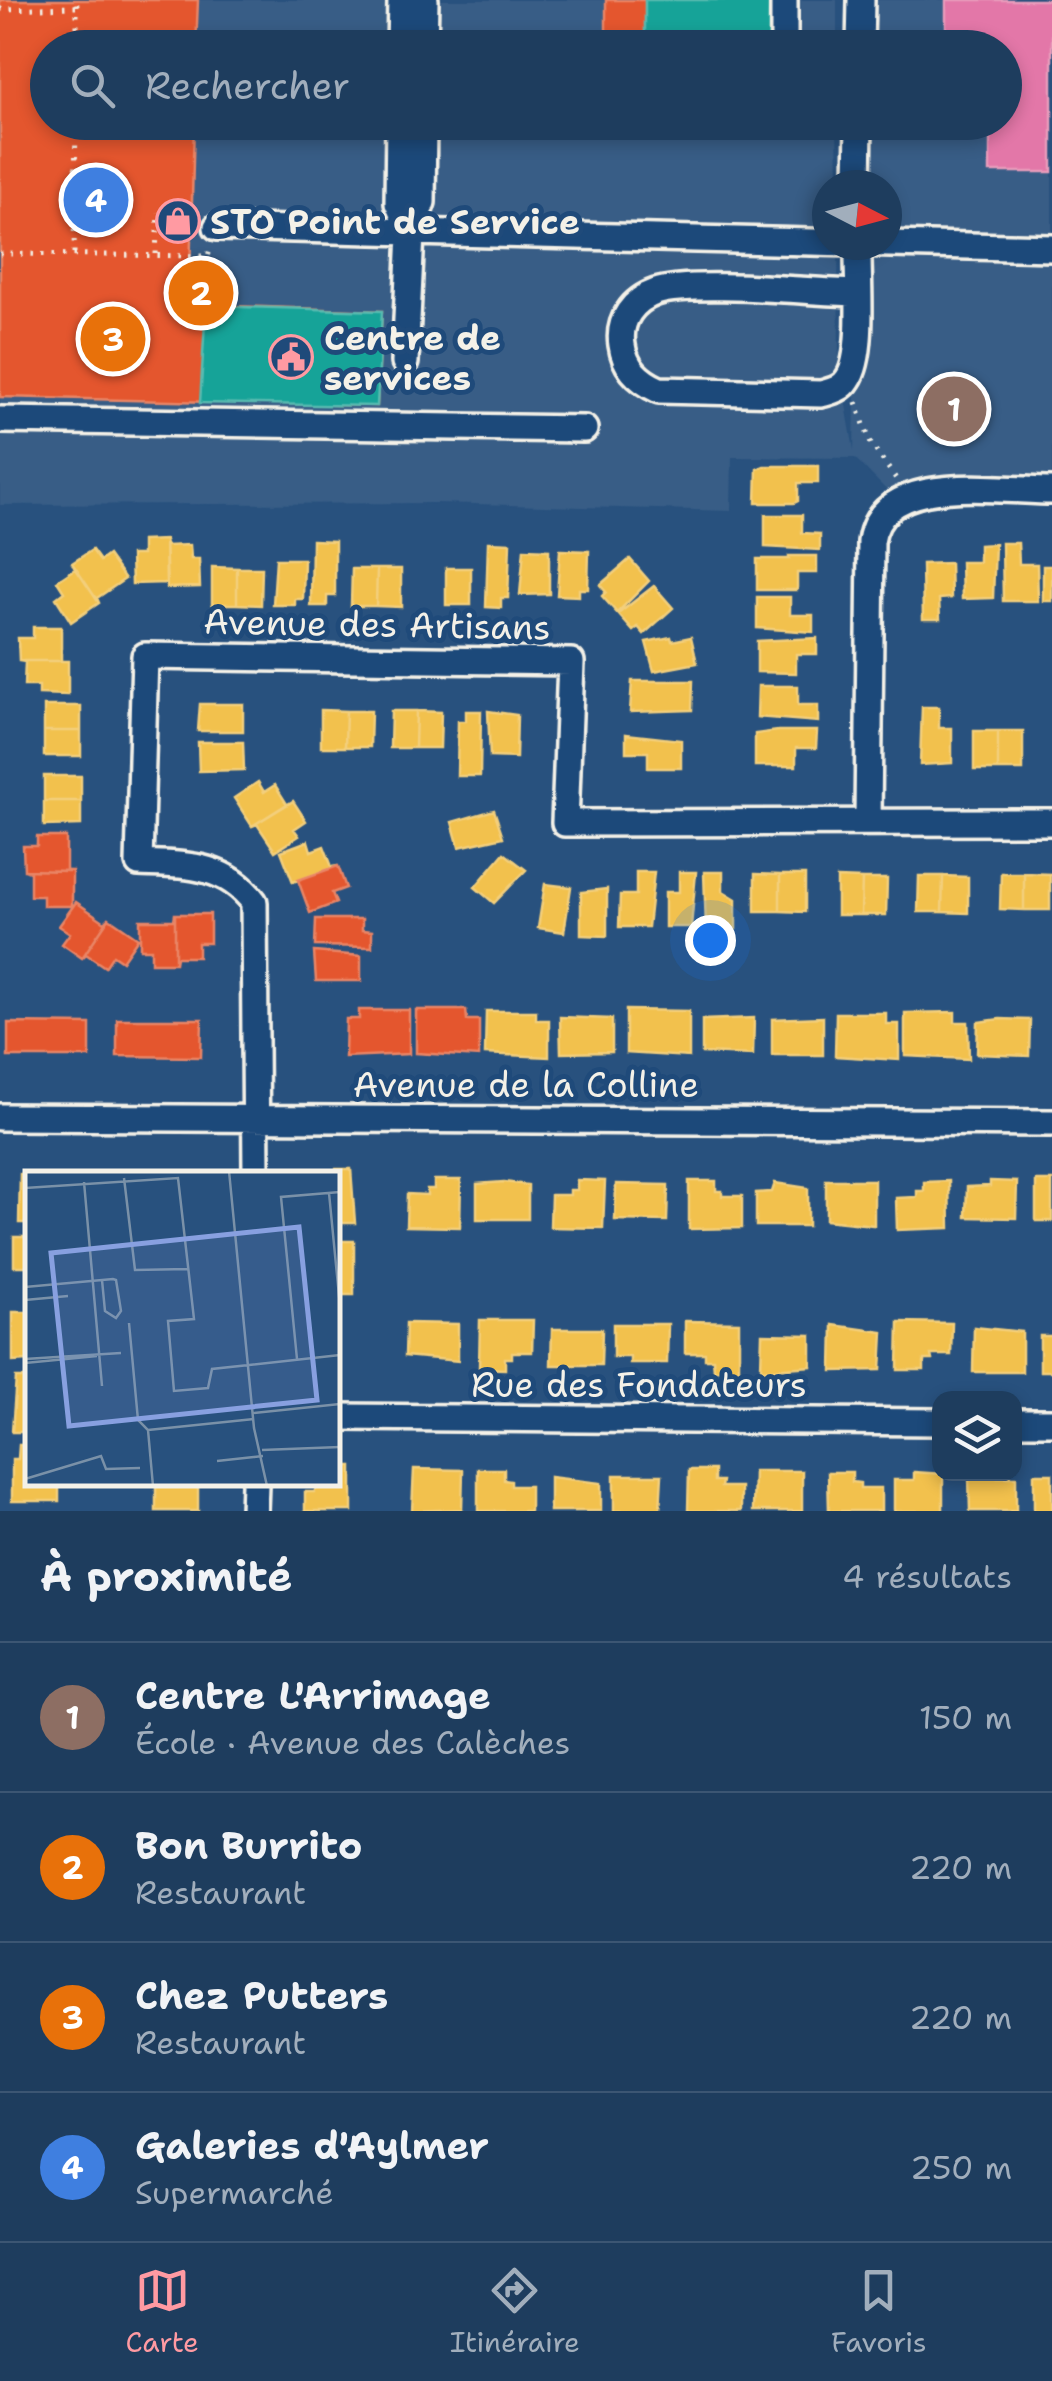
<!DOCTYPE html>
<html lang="fr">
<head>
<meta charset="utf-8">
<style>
  :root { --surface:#1e3d5e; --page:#2b4867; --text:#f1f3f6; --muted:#a1aebc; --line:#3c5673; --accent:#ff9aa2 }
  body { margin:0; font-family:"Shantell Sans",sans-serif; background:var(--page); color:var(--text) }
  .controls { position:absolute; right:30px; bottom:30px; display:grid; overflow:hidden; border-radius:20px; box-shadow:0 5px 15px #0003 }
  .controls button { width:90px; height:90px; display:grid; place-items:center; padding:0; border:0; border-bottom:2px solid var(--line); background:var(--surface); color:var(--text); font:50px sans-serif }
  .compass { position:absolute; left:812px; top:170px; width:90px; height:90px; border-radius:50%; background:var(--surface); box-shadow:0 5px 15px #0003; rotate:96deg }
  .you { position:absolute; left:710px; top:940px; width:35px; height:35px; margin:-25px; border:8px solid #fff; border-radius:50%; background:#1a73e8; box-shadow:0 0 0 15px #1a73e833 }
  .badge { display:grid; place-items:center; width:65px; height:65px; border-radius:50%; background:var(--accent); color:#fff; font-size:32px; font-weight:700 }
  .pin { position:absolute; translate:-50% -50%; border:5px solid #fff; box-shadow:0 2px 10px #0006 }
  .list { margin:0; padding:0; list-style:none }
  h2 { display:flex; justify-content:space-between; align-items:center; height:130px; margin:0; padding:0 40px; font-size:42px }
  h2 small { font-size:32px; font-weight:400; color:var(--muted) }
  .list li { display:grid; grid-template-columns:65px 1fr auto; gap:30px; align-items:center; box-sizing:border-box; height:150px; padding:0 40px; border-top:2px solid var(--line) }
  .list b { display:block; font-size:38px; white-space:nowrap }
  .list p { margin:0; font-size:32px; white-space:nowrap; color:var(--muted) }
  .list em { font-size:32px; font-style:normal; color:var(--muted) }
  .icon { flex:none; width:55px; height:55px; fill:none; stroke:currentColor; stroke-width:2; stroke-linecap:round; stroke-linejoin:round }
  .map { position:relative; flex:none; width:1052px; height:1511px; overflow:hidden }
  .search { position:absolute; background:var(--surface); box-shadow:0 5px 15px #0003; left:30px; right:30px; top:30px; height:110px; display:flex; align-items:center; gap:25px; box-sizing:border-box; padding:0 35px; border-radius:55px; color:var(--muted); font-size:38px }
  .sheet { height:730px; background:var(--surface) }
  nav { display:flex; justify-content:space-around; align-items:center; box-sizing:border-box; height:140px; border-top:2px solid var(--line); background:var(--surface); font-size:28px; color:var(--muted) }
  nav a { display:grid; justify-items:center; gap:5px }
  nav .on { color:var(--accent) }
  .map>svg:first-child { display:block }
  .built { fill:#375d86 }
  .homes { fill:#f2c14e; stroke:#f3cf7c; stroke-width:2.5 }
  .shops { fill:#e4572e; stroke:#e98566; stroke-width:2.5 }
  .offices { fill:#7b5ea7; stroke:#9f8aba; stroke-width:2.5 }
  .health { fill:#e377a8; stroke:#e89cbb; stroke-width:2.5 }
  .public { fill:#17a398; stroke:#59bab0; stroke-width:2.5 }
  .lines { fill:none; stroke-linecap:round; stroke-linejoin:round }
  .minor-casing { stroke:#f4f1e8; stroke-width:32 }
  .path { stroke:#f4f1e8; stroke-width:5; stroke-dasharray:2.5 8; stroke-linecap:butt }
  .minor { stroke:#1f4a7a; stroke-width:25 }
  .labels { text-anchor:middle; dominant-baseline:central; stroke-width:10; stroke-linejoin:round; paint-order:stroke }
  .poi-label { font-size:35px; font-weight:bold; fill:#f4f1e8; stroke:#1f4a7a; text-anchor:start }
  .street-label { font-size:35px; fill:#f4f1e8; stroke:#1f4a7a }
  .inset-road { fill:none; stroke:#7a91a8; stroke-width:2.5 }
  .view { fill:#88a0e0; fill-opacity:0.15; stroke:#88a0e0; stroke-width:5 }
  .inset-edge { fill:none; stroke:#f4f1e8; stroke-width:5 }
</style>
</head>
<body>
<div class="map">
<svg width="1052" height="1511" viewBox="0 0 1052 1511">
  <rect width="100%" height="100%" fill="#28517e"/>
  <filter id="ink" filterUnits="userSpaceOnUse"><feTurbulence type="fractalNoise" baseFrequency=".01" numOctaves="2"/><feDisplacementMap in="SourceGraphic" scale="20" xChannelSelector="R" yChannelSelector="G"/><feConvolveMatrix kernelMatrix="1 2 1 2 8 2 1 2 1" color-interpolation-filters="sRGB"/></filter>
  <g filter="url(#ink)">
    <path class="built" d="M0,0H837V47L48,48V122L837,123L838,185H827V245H838L839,365L854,450L858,245H887V185H858L859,123L1004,122V48L860,47L861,0H1052V491L896,500L855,458L732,457L731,511L436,503L0,505Z"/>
    <path class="homes" d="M764,466H818V483H798V501L794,503H756L757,469Z
      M765,515H802V533L820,534V550L765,547Z
      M165,540L166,583L132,584L131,555H142V541Z
      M165,540L166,546L190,545L191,559H199L200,587L167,588Z
      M312,540L335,541V596H327V606H311Z
      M488,542L510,543L508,598H501V608L486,607Z
      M1002,543H1018L1019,564H1037L1038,601H1003Z
      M995,544L993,598L962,599L961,562H979V545Z
      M524,549L549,550V594L520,595Z
      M92,550L100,561L108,555L125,579L97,598L99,603L72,563Z
      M560,550L589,551L588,589H579V596L557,595Z
      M789,556H817V573H797V590H757V559H789Z
      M276,559H304L303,599H295V605H273Z
      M630,559L649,581L617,613L602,596L606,592L600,585Z
      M72,563L99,603L71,622L56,598L64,592L57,581L75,569Z
      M950,563L951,598L939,599L940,619H923L922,564Z
      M1043,566H1052V601H1043Z
      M212,567L237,568V604H212Z
      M237,568H262L261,605L237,604Z
      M446,568H471V605H446Z
      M352,569H377L376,606H351Z
      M377,569H401V607L376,606Z
      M654,586L673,608L644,634L638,627L633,631L618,614Z
      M757,597H790V615H813V632L757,628Z
      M33,627H61V661H68H19L18,638H33Z
      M671,637L672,641L691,637L697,663L654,671L646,642Z
      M817,638V654H796V673L757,672V641Z
      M19,661H68V695L39,694V686H24L25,662Z
      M632,681H693L692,710L630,712Z
      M758,686H798V705H818V722L757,717Z
      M200,704H243V731H198Z
      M44,706H81V731H44Z
      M922,707H939V728H952V763L920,765Z
      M321,710L346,711L345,747H321Z
      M346,711H371L370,747H345Z
      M391,711H416L415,748H390Z
      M416,711L441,712L440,748H415Z
      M466,711H481L480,776H457L458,721H466Z
      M488,711L517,715L516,758L490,757Z
      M44,731H81V756H44Z
      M778,731H817L816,748H796V766H755V734Z
      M974,731H998V770H974Z
      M998,731H1023V770H998Z
      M626,734L681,740V768H648V752H626Z
      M198,742H243L244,770L199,771Z
      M44,776H81V801H44Z
      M258,782L264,792L275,785L287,804L252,826L234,798Z
      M44,801H81V825L44,826Z
      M293,801L306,821L294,829L299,836L275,851L257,824L252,826Z
      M494,810L503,837L459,847L452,822Z
      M308,841L311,851L324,846L332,867L338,866L293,882L281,851Z
      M504,853L526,870L494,903L475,887Z
      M636,872H654L648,927H619L620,895H636Z
      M679,872H696L691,927H665V892H679Z
      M704,872H723V891L736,899V929H706Z
      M1001,873H1024V910L1000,909Z
      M1024,873L1050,874V910H1024Z
      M755,874L780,875V911H755Z
      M780,875H805V912L780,911Z
      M919,876H943L942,912H918Z
      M943,876L968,877V913L942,912Z
      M837,878L862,879L861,915H837Z
      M862,879H887L886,915H861Z
      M545,884L571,887L564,932L538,928Z
      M607,889V936L581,935V892Z
      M626,1010L689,1011V1057L626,1053Z
      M486,1011H536V1020H549V1057L485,1054Z
      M955,1012V1022H968L969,1059L905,1056V1013Z
      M836,1013H886V1024H899V1060L835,1056Z
      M560,1017L612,1019V1052L561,1053Z
      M823,1017V1055H772V1019Z
      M754,1018L753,1055L702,1053V1020Z
      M1000,1019L1030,1020L1029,1056L977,1054L978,1022Z
      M336,1169H351L355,1223H338Z
      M20,1174H28V1223H19Z
      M434,1180H461L460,1227L406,1226L407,1194L427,1195V1189H434Z
      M577,1180L605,1181L603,1228L550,1227L551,1195H570V1190H577Z
      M826,1180H874V1225L826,1220Z
      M689,1181H716V1191H722V1196H742V1228L689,1229Z
      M949,1181L950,1228L897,1230L896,1198L917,1197V1191H924V1182Z
      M990,1181L1017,1182L1016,1218L966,1217L967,1187L990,1186Z
      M1036,1181H1052V1221H1036Z
      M504,1182L528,1185V1219H477V1184Z
      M775,1183L808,1188V1226H756V1193L772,1192Z
      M616,1184L668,1185L667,1221L615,1220Z
      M14,1237H28V1266H14Z
      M338,1241H354V1295H338Z
      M13,1312H28V1361L13,1362Z
      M480,1320H533L532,1352H512V1358H505V1369L479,1368Z
      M685,1321L739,1322V1370H714L713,1359H705V1353H685Z
      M899,1322L952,1323L951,1355H931L932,1360H924V1370H898Z
      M406,1323L458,1324V1361L405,1356Z
      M613,1324H668L667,1363H630V1357H613Z
      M833,1325L883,1332L881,1370L832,1371Z
      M974,1327L1022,1332V1372H973Z
      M552,1329H602L601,1365H551Z
      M762,1334L811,1335V1366L761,1370Z
      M1040,1336H1052V1371H1040Z
      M16,1378H28V1432H12Z
      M19,1445H28V1484H59V1501H12V1459H18Z
      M338,1466H352V1511H305V1492H314L320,1484H338Z
      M414,1469L463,1470L462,1509L412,1511Z
      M478,1469H504V1480L511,1481V1486H530V1511H478Z
      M689,1470H714V1481H722L721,1487H741V1511H688Z
      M754,1471H802V1511H753Z
      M828,1472H852V1482L860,1483V1488H881V1511H829Z
      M914,1472L943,1474V1511H894V1480H914Z
      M1034,1474H1052V1511H1034Z
      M614,1475H662L660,1511H614Z
      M550,1477L601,1483V1511H550Z
      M969,1477H1016V1511H970Z
      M156,1484H198V1511H156Z"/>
    <path class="shops" d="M0,0H198L196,48H48V122H194L190,277L237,282L233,306L382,311L377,406L0,397Z
      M606,0H645V38H606Z
      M37,837H66V871L24,870L23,846H37Z
      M338,866L346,888L332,893L336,903L310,913L298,880Z
      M24,870L72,871V906H43V896H30V872Z
      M76,902L105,922L109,918L82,958L62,944L70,933L59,926Z
      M175,914H210V943H198V957H176L175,963Z
      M175,914V963H151V949H140V920H174Z
      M109,918L138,938L122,961L113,955L105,967L86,954L82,958Z
      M316,919H362V930L372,931V947L315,946Z
      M314,952L361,956V981H316Z
      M359,1010H409V1054L345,1057L346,1019H359Z
      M416,1010H466L467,1020H479V1057L416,1053Z
      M117,1019H202L201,1057L117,1056Z
      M8,1023L90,1024V1057H8Z"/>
    <path class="offices" d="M606,38H645V48H606Z"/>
    <path class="health" d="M946,0H1052V172H990V122H1004V48H946Z"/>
    <path class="public" d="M645,0H769L768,48H645Z
      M206,306L382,311L377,406L200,403Z"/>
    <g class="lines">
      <g class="minor-casing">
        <path id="minor" d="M400,48L401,0
          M424,48L425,0
          M784,48V0
          M860,48L861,0
          M399,122L398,203L411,233
          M858,185L859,122
          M217,227L1052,248
          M857,293C813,292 691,280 656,292C633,300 618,320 622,345C625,368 639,381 659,390L821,394C832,391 842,389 848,379C865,355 857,276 858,245
          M405,362L411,233L422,202L423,122
          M0,420L584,429
          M868,820L871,542C881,470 997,491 1052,491
          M0,1117L1052,1123
          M256,1174L254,902C225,863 184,865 139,863L145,656L571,662L565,823L1052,822
          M338,1417L940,1422
          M1014,1422H1052
          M254,1511L255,1484"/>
      </g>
      <path class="path" d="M0,9L77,7
        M77,48V0
        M74,253L76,122
        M0,254L208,256L210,249
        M156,254L158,212
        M856,402L871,444L897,480"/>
      <use href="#minor" class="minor"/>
    </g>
  </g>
  <defs>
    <g id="shop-ring" transform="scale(2.25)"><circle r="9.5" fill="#1f4a7a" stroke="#ff9aa2" stroke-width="1.5"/><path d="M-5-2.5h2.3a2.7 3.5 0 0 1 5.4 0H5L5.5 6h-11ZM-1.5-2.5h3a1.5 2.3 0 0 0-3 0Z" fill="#ff9aa2"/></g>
    <g id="civic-ring" transform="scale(2.25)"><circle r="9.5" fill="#1f4a7a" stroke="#ff9aa2" stroke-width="1.5"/><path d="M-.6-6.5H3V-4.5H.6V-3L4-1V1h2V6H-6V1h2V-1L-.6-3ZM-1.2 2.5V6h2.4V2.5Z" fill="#ff9aa2"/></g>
  </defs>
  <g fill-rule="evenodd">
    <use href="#shop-ring" x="178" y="221"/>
    <use href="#civic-ring" x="291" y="357"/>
  </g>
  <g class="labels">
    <g class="poi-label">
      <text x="210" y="221">STO Point de Service</text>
      <text x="324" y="337">Centre de<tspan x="324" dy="40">services</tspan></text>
    </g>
    <g class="street-label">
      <text transform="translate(377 624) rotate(1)">Avenue des Artisans</text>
      <text x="526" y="1084">Avenue de la Colline</text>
      <text x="639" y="1384">Rue des Fondateurs</text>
    </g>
  </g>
  <g transform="translate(25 1171)">
    <rect width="315" height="315" fill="#28517e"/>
    <path class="inset-road" d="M204,0L229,257L242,315M99,7L110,99L163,98M59,11L77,215M0,17L153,7L169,148L143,150L149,220L183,217L187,198L315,184M304,22L315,135M0,116L88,108L91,109L96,140L91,147L80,140L77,109M0,129L43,125M104,152L113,249L123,259L128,315M0,188L96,182M272,188L256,26L315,21M0,192L72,185M228,242L315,233M123,259L229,248M237,279L315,276M192,290L238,285M0,308L76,285L81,298L115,297"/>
    <path class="view" d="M274,56L292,229L44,255L26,82Z"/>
    <rect width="315" height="315" class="inset-edge"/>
  </g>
</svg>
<div class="controls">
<button><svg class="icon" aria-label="layers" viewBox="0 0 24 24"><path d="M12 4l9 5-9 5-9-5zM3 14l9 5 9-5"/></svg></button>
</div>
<svg class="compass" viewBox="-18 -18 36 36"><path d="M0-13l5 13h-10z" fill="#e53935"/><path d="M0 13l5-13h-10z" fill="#a1aebc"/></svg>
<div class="you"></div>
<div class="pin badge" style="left:954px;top:409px;background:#8d6e63">1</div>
<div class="pin badge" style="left:201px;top:293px;background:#e8710a">2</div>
<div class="pin badge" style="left:113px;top:339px;background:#e8710a">3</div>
<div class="pin badge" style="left:96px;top:200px;background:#3f7fe0">4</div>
<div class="search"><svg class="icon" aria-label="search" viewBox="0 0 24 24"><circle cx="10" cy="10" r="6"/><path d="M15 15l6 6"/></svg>Rechercher</div>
</div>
<section class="sheet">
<h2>À proximité<small>4 résultats</small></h2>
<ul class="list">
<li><span class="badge" style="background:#8d6e63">1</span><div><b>Centre L'Arrimage</b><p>École · Avenue des Calèches</p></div><em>150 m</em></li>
<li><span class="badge" style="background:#e8710a">2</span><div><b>Bon Burrito</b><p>Restaurant</p></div><em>220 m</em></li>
<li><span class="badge" style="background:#e8710a">3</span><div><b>Chez Putters</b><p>Restaurant</p></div><em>220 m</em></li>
<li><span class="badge" style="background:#3f7fe0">4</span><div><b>Galeries d'Aylmer</b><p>Supermarché</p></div><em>250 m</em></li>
</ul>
</section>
<nav>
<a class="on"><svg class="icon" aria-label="map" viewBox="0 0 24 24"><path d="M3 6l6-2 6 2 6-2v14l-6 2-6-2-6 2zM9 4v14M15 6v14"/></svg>Carte</a>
<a><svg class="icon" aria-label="directions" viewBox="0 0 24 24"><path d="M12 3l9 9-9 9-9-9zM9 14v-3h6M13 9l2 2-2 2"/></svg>Itinéraire</a>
<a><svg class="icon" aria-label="saved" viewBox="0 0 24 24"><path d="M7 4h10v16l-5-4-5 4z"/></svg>Favoris</a>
</nav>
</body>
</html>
